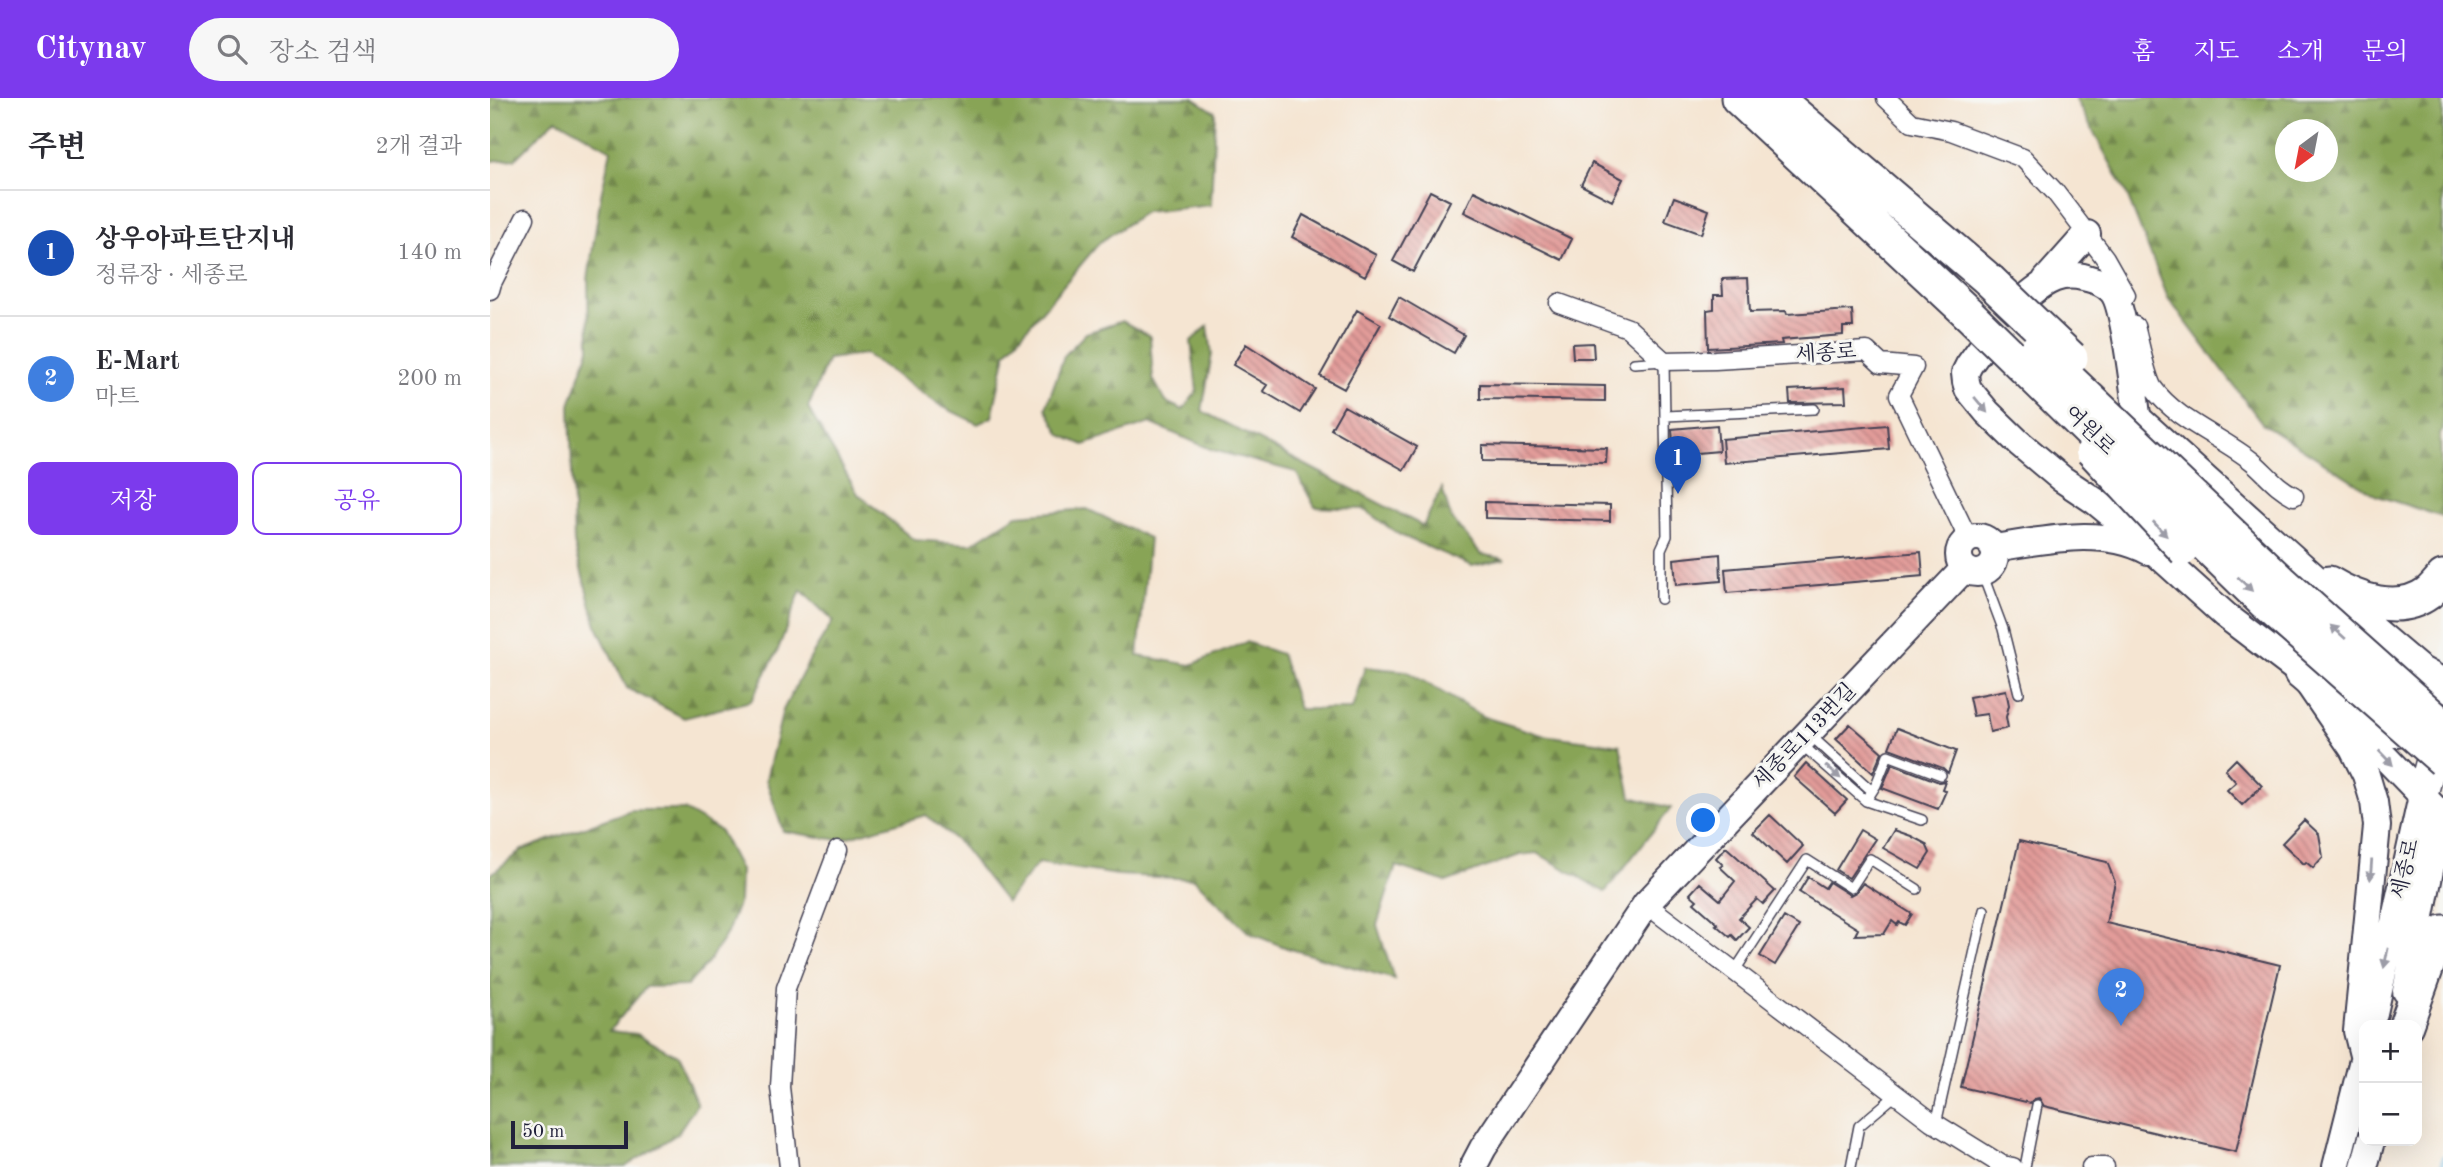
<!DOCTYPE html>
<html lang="ko">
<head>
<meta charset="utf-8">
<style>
  :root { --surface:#fff; --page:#f7f7f7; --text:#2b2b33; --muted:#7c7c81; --line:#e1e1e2; --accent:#7c3aed }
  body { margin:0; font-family:"Old Standard TT","Noto Serif KR",serif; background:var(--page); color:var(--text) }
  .controls { position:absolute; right:21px; bottom:21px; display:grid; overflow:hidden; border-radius:14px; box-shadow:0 7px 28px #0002 }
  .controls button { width:63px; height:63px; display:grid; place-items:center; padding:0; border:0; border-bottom:2px solid var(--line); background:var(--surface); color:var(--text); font:35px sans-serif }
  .compass { position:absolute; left:1785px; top:21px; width:63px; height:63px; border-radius:50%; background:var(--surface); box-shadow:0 7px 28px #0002; rotate:212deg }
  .scale { position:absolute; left:21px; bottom:18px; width:117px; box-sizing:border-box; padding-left:7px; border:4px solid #22223b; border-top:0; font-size:19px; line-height:24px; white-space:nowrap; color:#22223b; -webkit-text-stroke:5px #f6f6f2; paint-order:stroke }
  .you { position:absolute; left:1214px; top:723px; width:24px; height:24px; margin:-18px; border:5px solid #fff; border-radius:50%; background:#1a73e8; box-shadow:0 0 0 10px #1a73e833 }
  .badge { display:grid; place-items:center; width:46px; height:46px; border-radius:50%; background:var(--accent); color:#fff; font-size:23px; font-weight:700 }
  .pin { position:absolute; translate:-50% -58px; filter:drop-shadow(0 2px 4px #0008) }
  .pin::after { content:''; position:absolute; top:37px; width:24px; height:21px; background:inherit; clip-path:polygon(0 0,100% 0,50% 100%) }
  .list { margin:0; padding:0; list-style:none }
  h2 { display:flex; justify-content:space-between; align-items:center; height:91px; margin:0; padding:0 28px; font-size:30px }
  h2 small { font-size:23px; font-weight:400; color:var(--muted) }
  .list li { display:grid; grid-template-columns:46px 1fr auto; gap:21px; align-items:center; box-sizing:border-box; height:126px; padding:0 28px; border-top:2px solid var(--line) }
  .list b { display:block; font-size:26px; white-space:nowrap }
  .list p { margin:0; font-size:23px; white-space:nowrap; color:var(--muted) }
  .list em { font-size:23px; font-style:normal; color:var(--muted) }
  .actions { display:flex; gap:14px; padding:21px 28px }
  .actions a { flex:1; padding:16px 0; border:2px solid var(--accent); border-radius:14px; text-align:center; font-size:24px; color:var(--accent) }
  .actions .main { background:var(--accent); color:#fff }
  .icon { flex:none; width:38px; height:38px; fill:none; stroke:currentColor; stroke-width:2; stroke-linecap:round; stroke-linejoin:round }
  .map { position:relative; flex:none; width:1953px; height:1069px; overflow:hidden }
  header { display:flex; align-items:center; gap:42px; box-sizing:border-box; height:98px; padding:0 35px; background:var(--accent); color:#fff }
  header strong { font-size:33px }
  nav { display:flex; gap:38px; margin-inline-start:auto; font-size:24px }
  .search { width:490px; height:63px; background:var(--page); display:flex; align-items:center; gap:18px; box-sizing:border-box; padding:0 24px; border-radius:38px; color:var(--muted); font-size:26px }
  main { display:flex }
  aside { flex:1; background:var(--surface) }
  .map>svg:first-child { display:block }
  .forest { fill:url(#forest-firs); stroke:#556349; stroke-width:2; fill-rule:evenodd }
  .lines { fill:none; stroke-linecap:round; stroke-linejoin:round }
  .stream { stroke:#69b7e3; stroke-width:4.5 }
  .building { fill:url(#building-back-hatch) }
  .lane-casing { stroke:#423f52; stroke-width:12 }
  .street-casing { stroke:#423f52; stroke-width:21 }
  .secondary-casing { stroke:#423f52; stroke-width:30 }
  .primary-casing { stroke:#423f52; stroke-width:33 }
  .highway-casing { stroke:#423f52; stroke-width:37 }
  .lane { stroke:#fff; stroke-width:9 }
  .street { stroke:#fff; stroke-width:18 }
  .secondary { stroke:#fff; stroke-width:26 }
  .primary { stroke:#fff; stroke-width:30 }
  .highway { stroke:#fff; stroke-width:33 }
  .secondary-bridge-casing { stroke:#423f52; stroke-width:30; stroke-linecap:butt }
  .highway-bridge-casing { stroke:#423f52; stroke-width:37; stroke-linecap:butt }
  .secondary-bridge { stroke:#fff; stroke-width:26 }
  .highway-bridge { stroke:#fff; stroke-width:33 }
  .oneway { fill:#9c9ca7 }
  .labels { text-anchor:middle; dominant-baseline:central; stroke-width:6; stroke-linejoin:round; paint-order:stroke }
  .street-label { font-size:21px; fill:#22223b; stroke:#f6f6f2 }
</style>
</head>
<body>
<header>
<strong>Citynav</strong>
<div class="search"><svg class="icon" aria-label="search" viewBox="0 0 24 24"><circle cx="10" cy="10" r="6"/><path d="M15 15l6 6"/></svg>장소 검색</div>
<nav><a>홈</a><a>지도</a><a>소개</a><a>문의</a></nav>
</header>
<main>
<aside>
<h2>주변<small>2개 결과</small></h2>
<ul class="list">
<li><span class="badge" style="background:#1a4fb4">1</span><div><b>상우아파트단지내</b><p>정류장 · 세종로</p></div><em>140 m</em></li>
<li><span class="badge" style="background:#3f7fe0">2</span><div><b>E-Mart</b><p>마트</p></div><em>200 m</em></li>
</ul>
<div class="actions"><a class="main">저장</a><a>공유</a></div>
</aside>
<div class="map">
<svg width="1953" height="1069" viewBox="0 0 1953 1069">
  <defs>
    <pattern id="forest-firs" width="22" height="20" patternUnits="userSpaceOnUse" patternTransform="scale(1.75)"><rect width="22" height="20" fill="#88a457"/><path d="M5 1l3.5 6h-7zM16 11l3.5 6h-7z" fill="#6f8549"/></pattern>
    <pattern id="building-back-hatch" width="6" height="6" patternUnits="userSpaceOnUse" patternTransform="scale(1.75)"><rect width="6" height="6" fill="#e29b99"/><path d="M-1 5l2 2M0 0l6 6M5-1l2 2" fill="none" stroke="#b77e7e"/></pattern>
  </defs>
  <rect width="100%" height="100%" fill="#f6f6f2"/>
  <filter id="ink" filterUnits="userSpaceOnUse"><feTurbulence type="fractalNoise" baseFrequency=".0143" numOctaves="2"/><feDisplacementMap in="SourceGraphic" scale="14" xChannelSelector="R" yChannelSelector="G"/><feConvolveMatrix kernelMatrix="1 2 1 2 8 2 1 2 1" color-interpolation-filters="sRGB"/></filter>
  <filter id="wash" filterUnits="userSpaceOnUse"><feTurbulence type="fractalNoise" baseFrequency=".00686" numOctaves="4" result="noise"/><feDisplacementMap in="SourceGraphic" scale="28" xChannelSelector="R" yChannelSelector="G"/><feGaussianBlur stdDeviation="1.57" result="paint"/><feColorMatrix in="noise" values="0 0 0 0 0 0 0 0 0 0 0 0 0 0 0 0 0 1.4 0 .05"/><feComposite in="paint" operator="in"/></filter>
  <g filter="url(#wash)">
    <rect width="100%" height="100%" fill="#f5e5d2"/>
    <path class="forest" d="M0,0H703L725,14L721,107L655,114L610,144L516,255L502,319L488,326L451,308L375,256L338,261L318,310L368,396L424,442L481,446L527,417L597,411L659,440L648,558L701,567L756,544L791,556L809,611H862L875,569L916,573L994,619L1052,637L1130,647L1141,699L1181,710L1115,794L1047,755L1030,757L956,784L906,768L887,827L904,881L797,850L759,835L704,781L628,777L548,765L516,804L471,747L436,717L348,742L293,733L276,681L293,612L321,559L343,523L311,492L287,554L261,603L194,620L137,590L106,527L84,445L80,307L99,251L98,181L111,97L121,52L66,21L25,61L0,63Z
      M1585,0H1953V332L1950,336L1953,419L1885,397L1772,325L1678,200L1635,92ZM1796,32H1838V74H1796Z
      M632,223L660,238L663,281L676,304L693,312L707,293L701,243L718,228L722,256L712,313L933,428L952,390L961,420L991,456L1015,461L982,468L910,437L873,411L825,409L806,374L723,352L660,325L594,347L571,337L556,310L574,258L596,235Z
      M141,712H194L230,733L250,772L249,803L237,835L217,866L197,888L156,889L119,933L147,936L187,958L207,1006L187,1036L135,1069H0V777L32,752Z"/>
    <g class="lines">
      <path class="stream" d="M1952,1069L1953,1059"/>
    </g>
    <g id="blocks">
      <path class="building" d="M1102,65L1133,81L1122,103L1091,87Z
        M940,93L960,103L923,174L903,163Z
        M984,93L1082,141L1072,162L974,114Z
        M1184,99L1219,112L1211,136L1175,123Z
        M813,117L886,157L875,178L802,139Z
        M1258,180L1260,214L1296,213L1297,216L1362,212L1363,229H1353V237L1291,242L1292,246L1218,250L1217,212L1224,211V197H1233L1232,181Z
        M909,199L974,237L964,255L899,218Z
        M867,212L891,226L854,291L830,278Z
        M1103,245L1104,260H1083L1082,246Z
        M756,246L825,291L810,315L773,293L777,287L743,267Z
        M990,286L1115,288V303L990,301Z
        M1355,289L1356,304L1300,305L1299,292Z
        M854,308L927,349L914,372L841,331Z
        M1227,327L1229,353L1184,357L1182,331Z
        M1397,327L1399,351L1234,365L1232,341Z
        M992,347L1117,350L1116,365L992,363Z
        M995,404L1120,407V423L995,420Z
        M1431,454L1433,478L1237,495L1235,471Z
        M1230,456L1231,483L1186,487L1184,461Z
        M1516,592L1519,607L1516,619L1518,630L1500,634L1497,616L1483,618L1479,599Z
        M1360,626L1392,654L1383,675L1346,641Z
        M1407,630L1466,653L1458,675L1453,670L1399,650Z
        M1746,661L1772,688L1752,707L1737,692L1746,684L1735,672Z
        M1316,665L1357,702L1345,715L1304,679Z
        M1402,666L1449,684L1455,683L1452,691L1456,693L1448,711L1392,690Z
        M1280,717L1313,748L1297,766L1263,734Z
        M1814,722L1829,736L1833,759L1823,770L1816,764L1814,766L1792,745Z
        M1370,732L1385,741L1359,780L1346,772Z
        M1404,732L1421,738L1436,746L1440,755L1430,771L1393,750Z
        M1529,743L1617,764L1625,784L1616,825L1790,867L1746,1054L1554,1008L1549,1000L1544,1001L1540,1005L1471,989Z
        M1236,749L1285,793L1273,806L1267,801L1249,820L1259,829L1247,842L1242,837L1240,839L1226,827L1228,826L1204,805L1207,802L1200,796L1210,785L1230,802L1245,783L1230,769L1233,767L1226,760Z
        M1318,779L1335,790L1339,784L1360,797L1366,794L1373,785L1422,816L1415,827L1409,824L1407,827L1402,823L1394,836L1365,837L1368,831L1309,794Z
        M1294,819L1309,828L1285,867L1270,858Z"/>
    </g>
  </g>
  <g filter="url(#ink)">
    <use href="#blocks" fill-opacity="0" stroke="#423f52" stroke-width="2"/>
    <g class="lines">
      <g class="lane-casing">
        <path id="lane" d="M1144,265L1174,263L1177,438L1171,451V501
          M1176,318L1324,311
          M1492,475L1513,531L1529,595
          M1321,638L1382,693
          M1311,646L1376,703L1432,722
          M1376,703L1386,687L1398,657L1451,677
          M1244,874L1317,762L1361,790L1380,761L1427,791
          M1446,1026L1494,812
          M1361,1069L1369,1028L1407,996
          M1535,1069L1547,1007"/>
      </g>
      <g class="street-casing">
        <path id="street" d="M1396,0L1422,25L1461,33L1533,60L1565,94L1597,136L1615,160L1636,197
          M0,192L2,185L35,120
          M1069,205L1138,230L1174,263L1225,262L1377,253L1391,266L1424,269L1409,297L1478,440
          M1645,228C1649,242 1656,279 1663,290C1687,323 1731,338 1763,364C1778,377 1785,388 1804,398
          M1156,806L1441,1023L1512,1067L1523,1069
          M299,1069L290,989L296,890L348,752
          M1601,1069H1615"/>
      </g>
      <g class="secondary-casing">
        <path id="secondary" d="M1556,182L1597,136
          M1540,196C1557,182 1571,174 1593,179C1604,182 1614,184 1622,193C1634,206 1645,301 1648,325
          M1492,249L1479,267L1475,275L1476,284L1478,291L1497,314L1529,345L1572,381L1605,403L1644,435L1735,517L1811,575L1863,651L1876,677L1884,704L1887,728L1867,933L1874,961
          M1469 457a18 18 0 1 1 36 0a18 18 0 1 1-36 0Z
          M1503,450C1554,443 1610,428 1658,453
          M1857,620L1951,717L1916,893
          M1884,915L1932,698
          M983,1069L993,1050L1156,806L1474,471
          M1846,1069L1874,958
          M1874,1069L1881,1043"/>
      </g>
      <g class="primary-casing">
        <path id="primary" d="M1932,698L1949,634"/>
      </g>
      <g class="highway-casing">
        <path id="highway" d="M1248,0L1478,215
          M1286,0L1499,182
          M1648,325L1869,524L1928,574L1953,588
          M1839,485C1867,502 1908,517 1938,495C1943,491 1948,485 1953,479
          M1811,575C1838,597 1900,661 1932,618
          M1951,717L1953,720
          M1916,927L1940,860L1953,834"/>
      </g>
      <use href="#lane" class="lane"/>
      <use href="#street" class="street"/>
      <use href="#secondary" class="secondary"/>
      <use href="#primary" class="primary"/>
      <use href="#highway" class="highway"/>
      <g class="secondary-bridge-casing">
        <path id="secondary-bridge" d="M1599,354L1693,455"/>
      </g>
      <g class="highway-bridge-casing">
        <path id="highway-bridge" d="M1499,182L1581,260
          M1478,215L1775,505L1953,662
          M1547,251L1791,483L1953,628"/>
      </g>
      <use href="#secondary-bridge" class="secondary-bridge"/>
      <use href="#highway-bridge" class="highway-bridge"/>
    </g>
    <defs><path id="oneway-solid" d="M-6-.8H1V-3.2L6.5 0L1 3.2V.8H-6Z" transform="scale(1.75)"/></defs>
    <g class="oneway">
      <use href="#oneway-solid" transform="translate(1491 307) rotate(50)"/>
      <use href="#oneway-solid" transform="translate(1670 431) rotate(47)"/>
      <use href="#oneway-solid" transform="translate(1755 486) rotate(44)"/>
      <use href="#oneway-solid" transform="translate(1848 534) rotate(-138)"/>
      <use href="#oneway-solid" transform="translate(1896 660) rotate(46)"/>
      <use href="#oneway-solid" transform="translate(1343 674) rotate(41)"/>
      <use href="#oneway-solid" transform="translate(1881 772) rotate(94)"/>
      <use href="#oneway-solid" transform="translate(1896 860) rotate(102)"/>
    </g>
  </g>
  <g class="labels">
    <g class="street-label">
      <text transform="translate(1336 256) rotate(-4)">세종로</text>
      <text transform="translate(1599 333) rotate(44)">여원로</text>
      <text transform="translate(1315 639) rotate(-46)">세종로113번길</text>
      <text transform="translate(1916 771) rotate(-77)">세종로</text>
    </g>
  </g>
</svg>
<div class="controls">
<button>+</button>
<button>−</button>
</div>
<svg class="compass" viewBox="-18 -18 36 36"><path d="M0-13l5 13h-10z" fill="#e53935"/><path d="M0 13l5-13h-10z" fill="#7c7c81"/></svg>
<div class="scale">50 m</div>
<div class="you"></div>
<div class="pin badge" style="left:1188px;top:396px;background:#1a4fb4">1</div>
<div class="pin badge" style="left:1631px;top:928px;background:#3f7fe0">2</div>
</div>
</main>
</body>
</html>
